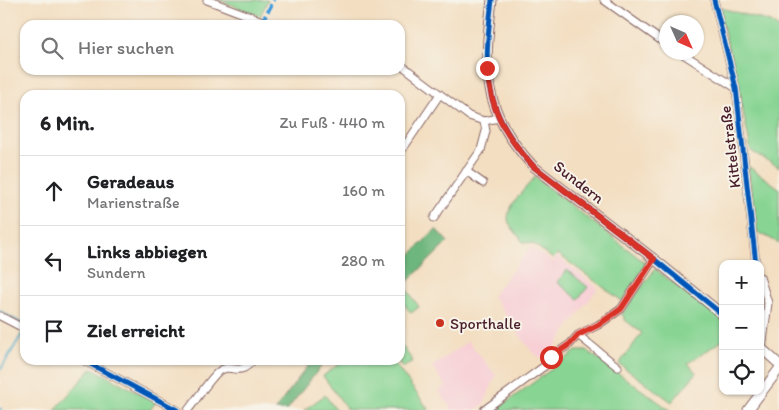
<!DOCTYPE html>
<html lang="de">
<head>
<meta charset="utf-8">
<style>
  :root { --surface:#fff; --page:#f2f2f2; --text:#202124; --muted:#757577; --line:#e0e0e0 }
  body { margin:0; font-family:Itim,sans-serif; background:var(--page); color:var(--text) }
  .controls { position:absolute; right:15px; bottom:15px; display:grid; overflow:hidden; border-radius:10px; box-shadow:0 1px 4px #0004 }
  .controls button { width:45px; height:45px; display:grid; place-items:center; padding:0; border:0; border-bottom:1px solid var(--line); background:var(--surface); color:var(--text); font:25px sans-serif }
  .compass { position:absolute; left:659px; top:15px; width:45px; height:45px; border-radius:50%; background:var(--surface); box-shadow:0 1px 4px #0004; rotate:135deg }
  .stop { position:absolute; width:15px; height:15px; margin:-11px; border:4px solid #d93025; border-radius:50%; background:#fff }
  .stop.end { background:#d93025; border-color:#fff; box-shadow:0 1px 5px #0008 }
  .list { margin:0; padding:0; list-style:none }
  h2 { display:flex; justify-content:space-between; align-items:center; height:65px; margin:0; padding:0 20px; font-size:21px }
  h2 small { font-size:16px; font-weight:400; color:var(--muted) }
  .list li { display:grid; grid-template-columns:32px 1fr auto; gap:15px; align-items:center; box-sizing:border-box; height:70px; padding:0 20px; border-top:1px solid var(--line) }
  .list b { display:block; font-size:19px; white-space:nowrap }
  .list p { margin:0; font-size:16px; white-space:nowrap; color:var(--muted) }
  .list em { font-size:16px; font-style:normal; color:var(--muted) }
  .icon { flex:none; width:28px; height:28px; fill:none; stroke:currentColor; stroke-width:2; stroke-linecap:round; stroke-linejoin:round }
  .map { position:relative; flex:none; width:779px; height:410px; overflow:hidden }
  .search { position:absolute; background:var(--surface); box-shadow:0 1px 4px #0004; left:20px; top:20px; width:385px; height:55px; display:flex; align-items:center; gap:12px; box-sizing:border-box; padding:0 18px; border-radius:15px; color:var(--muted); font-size:19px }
  .panel { position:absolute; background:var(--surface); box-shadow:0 1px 4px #0004; left:20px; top:90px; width:385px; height:275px; border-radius:15px }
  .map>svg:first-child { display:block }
  .built { fill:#f7cfd5 }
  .green { fill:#87d493; stroke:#687a5f }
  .forest { fill:#6db67d; stroke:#5c6a54 }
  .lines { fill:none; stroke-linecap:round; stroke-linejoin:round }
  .stream { stroke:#47a9c7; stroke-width:2 }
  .street-casing { stroke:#856260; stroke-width:9 }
  .secondary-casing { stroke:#856260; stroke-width:11 }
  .street { stroke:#fff; stroke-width:7 }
  .secondary { stroke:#fff; stroke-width:9 }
  .quiet { stroke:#409be1; stroke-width:4; stroke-dasharray:8 4; stroke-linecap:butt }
  .cycleway-casing { stroke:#f7f3e8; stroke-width:8 }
  .cycleway { stroke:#0057b8; stroke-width:5 }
  .route { stroke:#d93025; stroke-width:6 }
  .poi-dot { fill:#c8321e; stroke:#f7f3e8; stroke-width:2 }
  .labels { text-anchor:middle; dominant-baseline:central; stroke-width:4; stroke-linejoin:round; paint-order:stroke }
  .street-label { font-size:16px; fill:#4a1f2b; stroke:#f7f3e8 }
  .poi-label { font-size:16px; fill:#4a1f2b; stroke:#f7f3e8; text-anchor:start }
</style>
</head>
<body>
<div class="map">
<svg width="779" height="410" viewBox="0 0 779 410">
  <rect width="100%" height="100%" fill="#f7f3e8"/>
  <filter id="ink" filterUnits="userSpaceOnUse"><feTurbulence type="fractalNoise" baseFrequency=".02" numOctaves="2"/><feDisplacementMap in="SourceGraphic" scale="10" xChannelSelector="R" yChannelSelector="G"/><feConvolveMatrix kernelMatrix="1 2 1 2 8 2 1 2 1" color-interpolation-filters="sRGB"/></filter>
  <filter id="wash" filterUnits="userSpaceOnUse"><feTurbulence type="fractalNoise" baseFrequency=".0096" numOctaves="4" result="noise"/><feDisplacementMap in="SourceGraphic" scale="20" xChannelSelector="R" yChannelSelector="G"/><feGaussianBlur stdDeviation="1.12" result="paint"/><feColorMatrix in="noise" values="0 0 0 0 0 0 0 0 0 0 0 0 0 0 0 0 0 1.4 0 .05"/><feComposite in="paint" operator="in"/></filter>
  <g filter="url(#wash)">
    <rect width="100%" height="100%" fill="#f3dec1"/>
    <path class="built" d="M531,247L553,262L557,256L598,288L567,329L546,361L532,352L492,296Z
      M468,341L496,375L484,404L475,410H452L439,391L446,386L432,367Z"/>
    <path class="green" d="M219,0H268L260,16Z
      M718,7L770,22L779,28V167L751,151L738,86Z
      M748,166L779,188V243L756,231Z
      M535,177L648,265L622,301L558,254L553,259L534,244L523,242C519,236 513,230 509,223C503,209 527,187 535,177Z
      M655,269L723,321V340L688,363L696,373L672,402L619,364L642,333L625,320L622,314Z
      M567,270L588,287L578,299L557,282Z
      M406,288L419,307L411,313L404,304L400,307V294Z
      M402,346L413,361L403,368L397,360H400V347Z
      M576,351H587L670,410H496Z
      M344,360H392L429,410H348L323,376Z
      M92,368L156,402L150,410H55Z
      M325,395L336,410H304Z"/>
    <path class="forest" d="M436,229L448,242L400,289V265Z
      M312,360H326L287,410H275Z"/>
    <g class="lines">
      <path class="stream" d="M0,311L25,325
        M1,369L22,334
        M0,408L1,410"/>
    </g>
  </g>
  <g filter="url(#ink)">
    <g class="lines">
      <g class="street-casing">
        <path id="street" d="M207,0L273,25
          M604,0L666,44
          M714,0L736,88L756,264
          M680,52L736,88
          M400,64L469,116L484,121L499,118
          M400,153L440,94
          M466,171L483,183
          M434,218L481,150L486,131L484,121
          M760,277L768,303L762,349
          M0,316L25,329
          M578,335L618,367
          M83,360L177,410
          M188,410C197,399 208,381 218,372C232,361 238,379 253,360
          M484,410L546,365L551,357L570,344L578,335L598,325L621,309L654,259"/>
      </g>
      <g class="secondary-casing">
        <path id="secondary" d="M492,0C483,72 482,110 533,166L654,259L723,315
          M760,347L779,364
          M748,410L779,369"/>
      </g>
      <use href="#street" class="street"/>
      <use href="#secondary" class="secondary"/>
      <path class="quiet" d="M262,22L274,0"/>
      <g class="cycleway-casing">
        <path id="cycleway" d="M492,0C483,72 482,110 533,166L654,259L723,315
          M714,0L736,88L756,264
          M83,360L177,410"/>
      </g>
      <use href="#cycleway" class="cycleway"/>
    </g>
  </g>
  <g class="lines" filter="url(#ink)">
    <path class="route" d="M487,68C491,111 504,134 533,166L654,259L621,309L598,325L578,335L570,344L551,357"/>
  </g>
  <circle class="poi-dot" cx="440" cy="323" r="5"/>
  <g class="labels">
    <g class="street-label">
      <text transform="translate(730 147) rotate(-97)">Kittelstraße</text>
      <text transform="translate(579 182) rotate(38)">Sundern</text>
    </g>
    <g class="poi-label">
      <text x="450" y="323">Sporthalle</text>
    </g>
  </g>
</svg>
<div class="controls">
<button>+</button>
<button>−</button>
<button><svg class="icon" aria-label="locate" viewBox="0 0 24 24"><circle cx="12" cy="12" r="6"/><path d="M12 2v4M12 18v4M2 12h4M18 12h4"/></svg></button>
</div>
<svg class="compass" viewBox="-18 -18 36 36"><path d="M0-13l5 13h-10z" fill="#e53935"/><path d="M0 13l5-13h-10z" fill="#757577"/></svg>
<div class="stop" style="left:551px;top:357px"></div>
<div class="stop end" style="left:487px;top:68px"></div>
<div class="search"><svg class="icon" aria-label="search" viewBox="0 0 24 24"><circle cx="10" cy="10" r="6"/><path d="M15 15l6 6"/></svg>Hier suchen</div>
<section class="panel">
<h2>6 Min.<small>Zu Fuß · 440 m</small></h2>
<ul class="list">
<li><svg class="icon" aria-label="ahead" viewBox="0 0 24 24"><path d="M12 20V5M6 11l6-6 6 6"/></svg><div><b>Geradeaus</b><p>Marienstraße</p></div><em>160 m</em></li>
<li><svg class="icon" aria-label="left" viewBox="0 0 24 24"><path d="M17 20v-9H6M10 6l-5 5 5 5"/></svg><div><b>Links abbiegen</b><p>Sundern</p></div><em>280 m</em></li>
<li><svg class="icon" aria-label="arrive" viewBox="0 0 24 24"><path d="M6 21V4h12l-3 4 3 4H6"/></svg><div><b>Ziel erreicht</b></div></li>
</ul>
</section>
</div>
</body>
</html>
